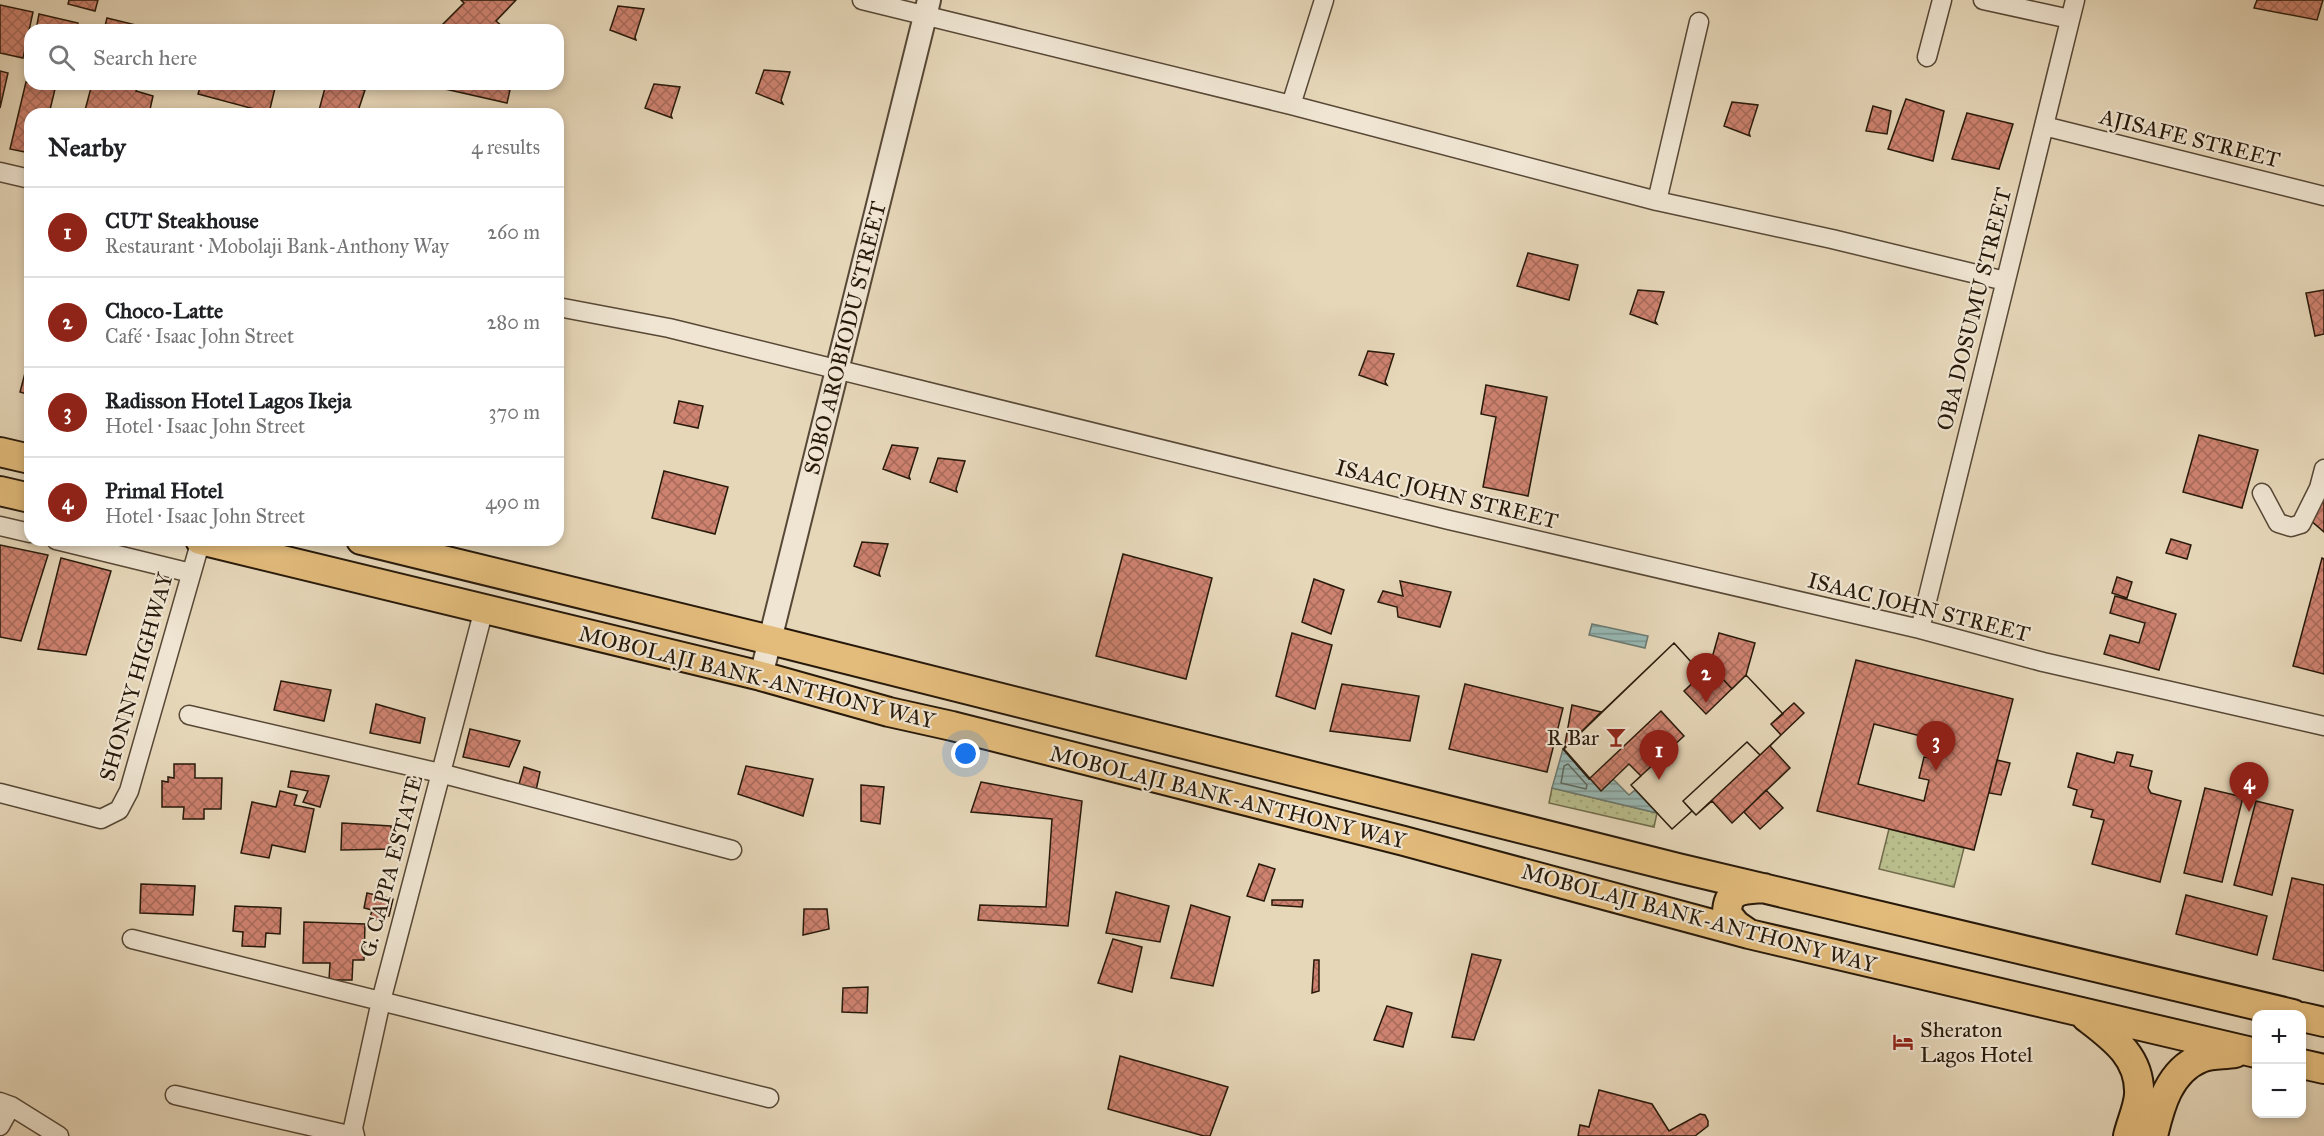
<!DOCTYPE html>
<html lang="en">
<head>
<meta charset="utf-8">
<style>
  :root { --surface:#fff; --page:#f2f2f2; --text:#202124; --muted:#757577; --line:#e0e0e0; --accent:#8f2418 }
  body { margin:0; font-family:"IM FELL Great Primer",serif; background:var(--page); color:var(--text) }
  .controls { position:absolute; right:18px; bottom:18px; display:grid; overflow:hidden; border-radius:12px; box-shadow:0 3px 9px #0003 }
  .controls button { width:54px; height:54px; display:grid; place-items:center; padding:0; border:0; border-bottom:2px solid var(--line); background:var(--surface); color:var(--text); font:30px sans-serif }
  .you { position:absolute; left:966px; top:754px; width:21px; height:21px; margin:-15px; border:4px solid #fff; border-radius:50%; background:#1a73e8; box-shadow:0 0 0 9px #1a73e833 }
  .badge { display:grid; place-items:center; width:39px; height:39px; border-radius:50%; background:var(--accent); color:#fff; font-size:20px; font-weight:700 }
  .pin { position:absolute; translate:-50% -50px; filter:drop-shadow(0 2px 3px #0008) }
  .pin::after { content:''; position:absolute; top:32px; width:21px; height:18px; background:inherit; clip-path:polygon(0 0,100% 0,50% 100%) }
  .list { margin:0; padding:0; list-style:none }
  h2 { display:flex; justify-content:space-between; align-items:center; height:78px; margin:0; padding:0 24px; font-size:26px }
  h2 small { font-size:20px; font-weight:400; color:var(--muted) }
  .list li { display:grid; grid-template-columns:39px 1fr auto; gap:18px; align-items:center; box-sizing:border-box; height:90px; padding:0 24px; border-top:2px solid var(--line) }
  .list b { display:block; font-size:22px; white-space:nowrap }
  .list p { margin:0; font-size:20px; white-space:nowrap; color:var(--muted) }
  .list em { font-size:20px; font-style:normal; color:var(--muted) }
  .icon { flex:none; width:33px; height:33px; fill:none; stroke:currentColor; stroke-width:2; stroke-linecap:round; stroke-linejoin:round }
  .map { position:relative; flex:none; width:2324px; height:1136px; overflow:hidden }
  .search { position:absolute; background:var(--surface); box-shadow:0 3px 9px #0003; left:24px; top:24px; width:540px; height:66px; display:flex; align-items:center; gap:15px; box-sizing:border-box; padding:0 21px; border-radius:18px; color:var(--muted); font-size:22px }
  .panel { position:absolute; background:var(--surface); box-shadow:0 3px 9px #0003; left:24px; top:108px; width:540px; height:438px; border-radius:18px }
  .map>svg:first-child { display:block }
  .grass { fill:url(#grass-dots); stroke:#706b4b; stroke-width:1.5 }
  .water { fill:url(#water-rules); stroke:#6a7870; stroke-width:1.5 }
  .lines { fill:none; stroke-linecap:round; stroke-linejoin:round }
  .shore { stroke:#5f685f; stroke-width:1.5 }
  .building { fill:url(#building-cross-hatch); stroke:#27190a; stroke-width:1.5; fill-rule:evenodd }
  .minor-casing { stroke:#574836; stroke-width:21 }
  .tertiary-casing { stroke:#574836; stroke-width:26 }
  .primary-casing { stroke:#27190a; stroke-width:32 }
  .minor { stroke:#efe5d2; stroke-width:18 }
  .tertiary { stroke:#efe5d2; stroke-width:22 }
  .primary { stroke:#e3bc7c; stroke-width:28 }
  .labels { text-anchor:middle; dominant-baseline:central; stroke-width:4.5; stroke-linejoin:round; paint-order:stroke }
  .street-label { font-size:22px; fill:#27190a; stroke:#efe5d2 }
  .poi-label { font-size:22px; fill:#27190a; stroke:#efe5d2; text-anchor:end }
</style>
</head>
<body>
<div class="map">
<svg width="2324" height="1136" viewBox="0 0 2324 1136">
  <defs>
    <pattern id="grass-dots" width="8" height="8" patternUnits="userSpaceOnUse" patternTransform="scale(1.5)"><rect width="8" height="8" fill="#b9bd8c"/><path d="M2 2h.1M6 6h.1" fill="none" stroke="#9fa277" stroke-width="1.8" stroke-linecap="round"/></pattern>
    <pattern id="water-rules" width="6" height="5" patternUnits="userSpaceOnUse" patternTransform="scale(1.5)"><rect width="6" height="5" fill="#97b8b4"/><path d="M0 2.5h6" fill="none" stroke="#7b9591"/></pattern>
    <pattern id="building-cross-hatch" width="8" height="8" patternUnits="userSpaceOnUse" patternTransform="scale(1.5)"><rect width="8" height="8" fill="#ce8270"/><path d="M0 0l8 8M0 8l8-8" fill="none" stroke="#a76a5a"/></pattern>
  </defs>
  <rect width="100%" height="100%" fill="#e6d7b9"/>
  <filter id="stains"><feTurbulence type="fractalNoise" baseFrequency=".00333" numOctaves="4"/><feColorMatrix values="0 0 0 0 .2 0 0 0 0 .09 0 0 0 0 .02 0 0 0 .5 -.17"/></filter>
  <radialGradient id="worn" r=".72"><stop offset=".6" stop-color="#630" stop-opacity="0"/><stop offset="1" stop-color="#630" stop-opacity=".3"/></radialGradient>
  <path class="grass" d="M1552,788L1657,813L1654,827L1549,803Z
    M1889,829L1964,848L1954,887L1879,869Z"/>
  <path class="water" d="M1592,624L1648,636L1645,648L1589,635Z
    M1563,749L1601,791L1613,779L1629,795L1635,790L1657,813L1552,788Z"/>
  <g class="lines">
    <path class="shore" d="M1568,764L1587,785L1586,789L1561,783L1564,766Z"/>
  </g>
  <path class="building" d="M69,0H98L95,11L68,4Z
    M461,0H516L496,21L502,26L499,30H441L439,28L464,3Z
    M2257,0H2323L2317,20L2254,8Z
    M0,5L33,12L23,58L0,53Z
    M618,6L644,9L635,37L636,40L610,30Z
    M39,14L78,23L76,30H36Z
    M107,18L140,26L139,30H104Z
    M764,70L790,72L781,100L783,104L756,93Z
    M0,71L8,73L0,108Z
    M26,82L55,89L49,114H30V153L10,149Z
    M92,84H138L136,91L153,96L149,114H84Z
    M201,84H276L269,113L198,94Z
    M326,84L365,90L357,114H318Z
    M423,84H498V87L510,90L507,103Z
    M654,84L680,87L671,115L672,118L645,108Z
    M1906,99L1944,111L1933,161L1888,149Z
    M1732,102L1758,105L1749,133L1750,136L1724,126Z
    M1873,106L1891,111L1887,134L1866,131Z
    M1967,113L2013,124L1999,169L1952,159Z
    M1528,253L1578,265L1569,300L1517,286Z
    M1638,290L1664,292L1655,321L1657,324L1630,314Z
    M2324,290V334L2315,336L2306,293Z
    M1368,351L1394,354L1385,382L1387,385L1359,375Z
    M29,358L30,359V395L20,392Z
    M1486,385L1547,397L1528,496L1483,487L1496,417L1481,414Z
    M679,401L703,406L698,428L674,423Z
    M2199,435L2258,450L2242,508L2183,492Z
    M892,445L918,448L909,476L910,479L883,469Z
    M938,458L965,461L956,489L957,492L930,482Z
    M664,471L728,487L715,534L652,518Z
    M2324,493V532L2309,519Z
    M2171,539L2191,545L2187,559L2166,553Z
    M862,542L888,544L879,573L880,576L854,566Z
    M0,545L48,555L21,641L0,637Z
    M1123,554L1212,578L1186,679L1096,656Z
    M61,558L111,571L86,655L38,649Z
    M2322,558L2324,559V674L2293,666Z
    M2117,577L2132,582L2127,598L2112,593Z
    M1314,579L1344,590L1331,634L1302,622Z
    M1400,581L1451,592L1440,627L1398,617L1397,607L1378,602L1383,591L1403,596Z
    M2115,596L2176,614L2159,670L2104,654L2110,635L2139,643L2145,623L2110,613Z
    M1292,633L1332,645L1315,709L1276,696Z
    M1719,633L1755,643L1746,675L1732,689L1710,665Z
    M1674,643L1702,674L1710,665L1732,689L1746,675L1783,714L1771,724L1781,735L1770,746L1790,768L1732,823L1712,801L1696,815L1692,811L1672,829L1631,785L1641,776L1629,764L1601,791L1564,749Z
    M1674,643L1702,674L1684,691L1706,714L1746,675L1783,714L1771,724L1781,735L1760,755L1747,742L1683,801L1692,811L1672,829L1631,785L1684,736L1661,711L1589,779L1563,749Z
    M1856,660L2013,699L1974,850L1817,811ZM1874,724L1940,741L1935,759L1924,757L1919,778L1929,780L1924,801L1858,784Z
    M281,681L331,690L324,721L274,710Z
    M1342,684L1419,696L1410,741L1330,731Z
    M1465,684L1563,708L1547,772L1449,749Z
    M1794,703L1804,713L1781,735L1771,724Z
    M376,704L425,718L420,743L370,733Z
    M1572,705L1601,712L1564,749Z
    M470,729L520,741L509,767L463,757Z
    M1747,742L1760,755L1696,815L1683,801Z
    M2117,752L2133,755L2130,766L2152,771L2148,788L2151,793L2181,801L2160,882L2092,864L2104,820L2091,817L2093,810L2073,805L2077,790L2068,787L2077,753L2114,763Z
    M1997,760L2010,763L2001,795L1989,793Z
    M174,764H195V778H222L221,809H204V819H183L184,807H162V781L168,782V777L174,778Z
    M746,766L813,779L803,816L738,794Z
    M524,767L540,772L535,795L517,791Z
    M291,771L329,776L320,807L303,802L308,791L288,787Z
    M981,782L1082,801L1068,926L978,920L980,905L1046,907L1052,819L971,812Z
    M861,785L884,787L880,824L861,821Z
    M2205,788L2243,797L2222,882L2184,873Z
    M1766,790L1783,808L1760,829L1744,812Z
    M280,791L297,795L294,805L314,809L305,852L272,845L269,858L241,853L252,802L276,807Z
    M2256,801L2293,810L2272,895L2234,885Z
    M342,823L391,826L393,849L341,850Z
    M1259,864L1275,869L1264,901L1247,896Z
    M2292,878L2324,885V971L2273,959Z
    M141,884L195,886L193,915L140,913Z
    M1116,892L1169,906L1160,942L1106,933Z
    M367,893L393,899L389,916H385L384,922L370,918L372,910L364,908Z
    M2186,895L2267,916L2257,955L2176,934Z
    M1272,900H1303L1302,907L1272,905Z
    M1191,905L1230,917L1213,986L1171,978Z
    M235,906L281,908L280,934L266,933L265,947L242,946L243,932L233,931Z
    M804,909H827L829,929L803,935Z
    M304,922L365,924L364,960H353L352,980H329L330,963H303Z
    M1113,939L1142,947L1132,992L1098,983Z
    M1472,954L1501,960L1474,1040L1452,1037Z
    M1314,960H1319V991L1312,993Z
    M868,987L867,1013L842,1012L843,988Z
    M1387,1006L1412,1013L1403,1047L1374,1040Z
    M1120,1056L1228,1087L1210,1136H1204L1108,1109Z
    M1599,1090L1652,1104L1669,1131L1700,1114L1705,1115L1708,1121V1126L1695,1136H1578L1580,1125L1589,1127Z"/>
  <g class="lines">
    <g class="minor-casing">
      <path id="minor" d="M862,0L1291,105L1657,201L1832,239L2005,281
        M1983,0L2070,19
        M1927,57L1942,0
        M1291,105L1324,0
        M2044,126L2324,196
        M0,172L30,179
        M1657,201L1699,22
        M558,307L669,328L1449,520L1920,629L2043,662L2324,726
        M2262,493L2278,523L2291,527L2301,524L2319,488L2324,469
        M0,526L30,533
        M56,540L191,573
        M1920,629L2075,0
        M189,715L440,773L732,850
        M0,793L101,819L119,810L129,791L201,540
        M132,939L769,1098
        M175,1095L353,1136
        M0,1102L11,1106L59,1136
        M0,1126L11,1106
        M355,1136L353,1128L381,1001L484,609"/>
    </g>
    <g class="tertiary-casing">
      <path id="tertiary" d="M761,676L929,0"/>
    </g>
    <g class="primary-casing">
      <path id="primary" d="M0,452L30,459
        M0,491L30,498
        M200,540L761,676L889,712L952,726L1404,841L1749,934L2256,1053
        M361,540L770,640L1678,868L2293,1014
        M1749,934L1736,925L1727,914C1727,888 1743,890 1764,888
        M2086,1017C2112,1037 2141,1057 2139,1095C2138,1108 2131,1123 2128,1136
        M2302,1017L2324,1022
        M2302,1064L2324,1069
        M2153,1136C2160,1106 2169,1071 2201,1058C2211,1054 2224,1055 2235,1053"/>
    </g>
    <use href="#minor" class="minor"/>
    <use href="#tertiary" class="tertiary"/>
    <use href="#primary" class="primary"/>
  </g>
  <defs>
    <g id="bar-bare" transform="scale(1.62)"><path d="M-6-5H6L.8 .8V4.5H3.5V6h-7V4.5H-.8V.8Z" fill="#8f2418" stroke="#efe5d2" stroke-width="2.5" paint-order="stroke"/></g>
    <g id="hotel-bare" transform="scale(1.62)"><path d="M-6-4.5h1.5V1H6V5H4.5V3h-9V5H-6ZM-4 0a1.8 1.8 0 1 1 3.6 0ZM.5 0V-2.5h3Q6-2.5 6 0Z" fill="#8f2418" stroke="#efe5d2" stroke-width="2.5" paint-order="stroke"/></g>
  </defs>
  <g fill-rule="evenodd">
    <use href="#bar-bare" x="1616" y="737"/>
    <use href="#hotel-bare" x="1903" y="1042"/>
  </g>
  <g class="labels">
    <g class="street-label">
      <text transform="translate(2190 138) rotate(14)">AJISAFE STREET</text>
      <text transform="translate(1974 309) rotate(-76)">OBA DOSUMU STREET</text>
      <text transform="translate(845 338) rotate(-76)">SOBO AROBIODU STREET</text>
      <text transform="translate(1447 494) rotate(14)">ISAAC JOHN STREET</text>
      <text transform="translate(1919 607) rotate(14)">ISAAC JOHN STREET</text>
      <text transform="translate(136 677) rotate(-74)">SHONNY HIGHWAY</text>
      <text transform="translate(757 677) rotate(14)">MOBOLAJI BANK-ANTHONY WAY</text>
      <text transform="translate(1228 797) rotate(14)">MOBOLAJI BANK-ANTHONY WAY</text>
      <text transform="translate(391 866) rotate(-75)">G. CAPPA ESTATE</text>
      <text transform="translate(1699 918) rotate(15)">MOBOLAJI BANK-ANTHONY WAY</text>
    </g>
    <g class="poi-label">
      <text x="1599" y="737">R Bar</text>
      <text x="1920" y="1029" text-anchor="start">Sheraton<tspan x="1920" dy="25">Lagos Hotel</tspan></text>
    </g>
  </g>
  <rect width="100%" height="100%" filter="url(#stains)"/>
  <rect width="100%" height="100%" fill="url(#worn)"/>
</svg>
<div class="controls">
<button>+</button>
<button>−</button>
</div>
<div class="you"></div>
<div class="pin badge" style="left:1659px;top:780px">1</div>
<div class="pin badge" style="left:1706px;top:703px">2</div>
<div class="pin badge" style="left:1936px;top:771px">3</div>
<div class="pin badge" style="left:2249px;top:812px">4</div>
<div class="search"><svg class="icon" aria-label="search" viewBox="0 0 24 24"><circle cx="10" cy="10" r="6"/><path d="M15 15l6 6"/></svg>Search here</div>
<section class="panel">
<h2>Nearby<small>4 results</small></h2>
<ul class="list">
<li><span class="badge">1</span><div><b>CUT Steakhouse</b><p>Restaurant · Mobolaji Bank-Anthony Way</p></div><em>260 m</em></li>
<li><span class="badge">2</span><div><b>Choco-Latte</b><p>Café · Isaac John Street</p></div><em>280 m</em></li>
<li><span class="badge">3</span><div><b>Radisson Hotel Lagos Ikeja</b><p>Hotel · Isaac John Street</p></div><em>370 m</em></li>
<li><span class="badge">4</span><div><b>Primal Hotel</b><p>Hotel · Isaac John Street</p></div><em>490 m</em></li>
</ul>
</section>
</div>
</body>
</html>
